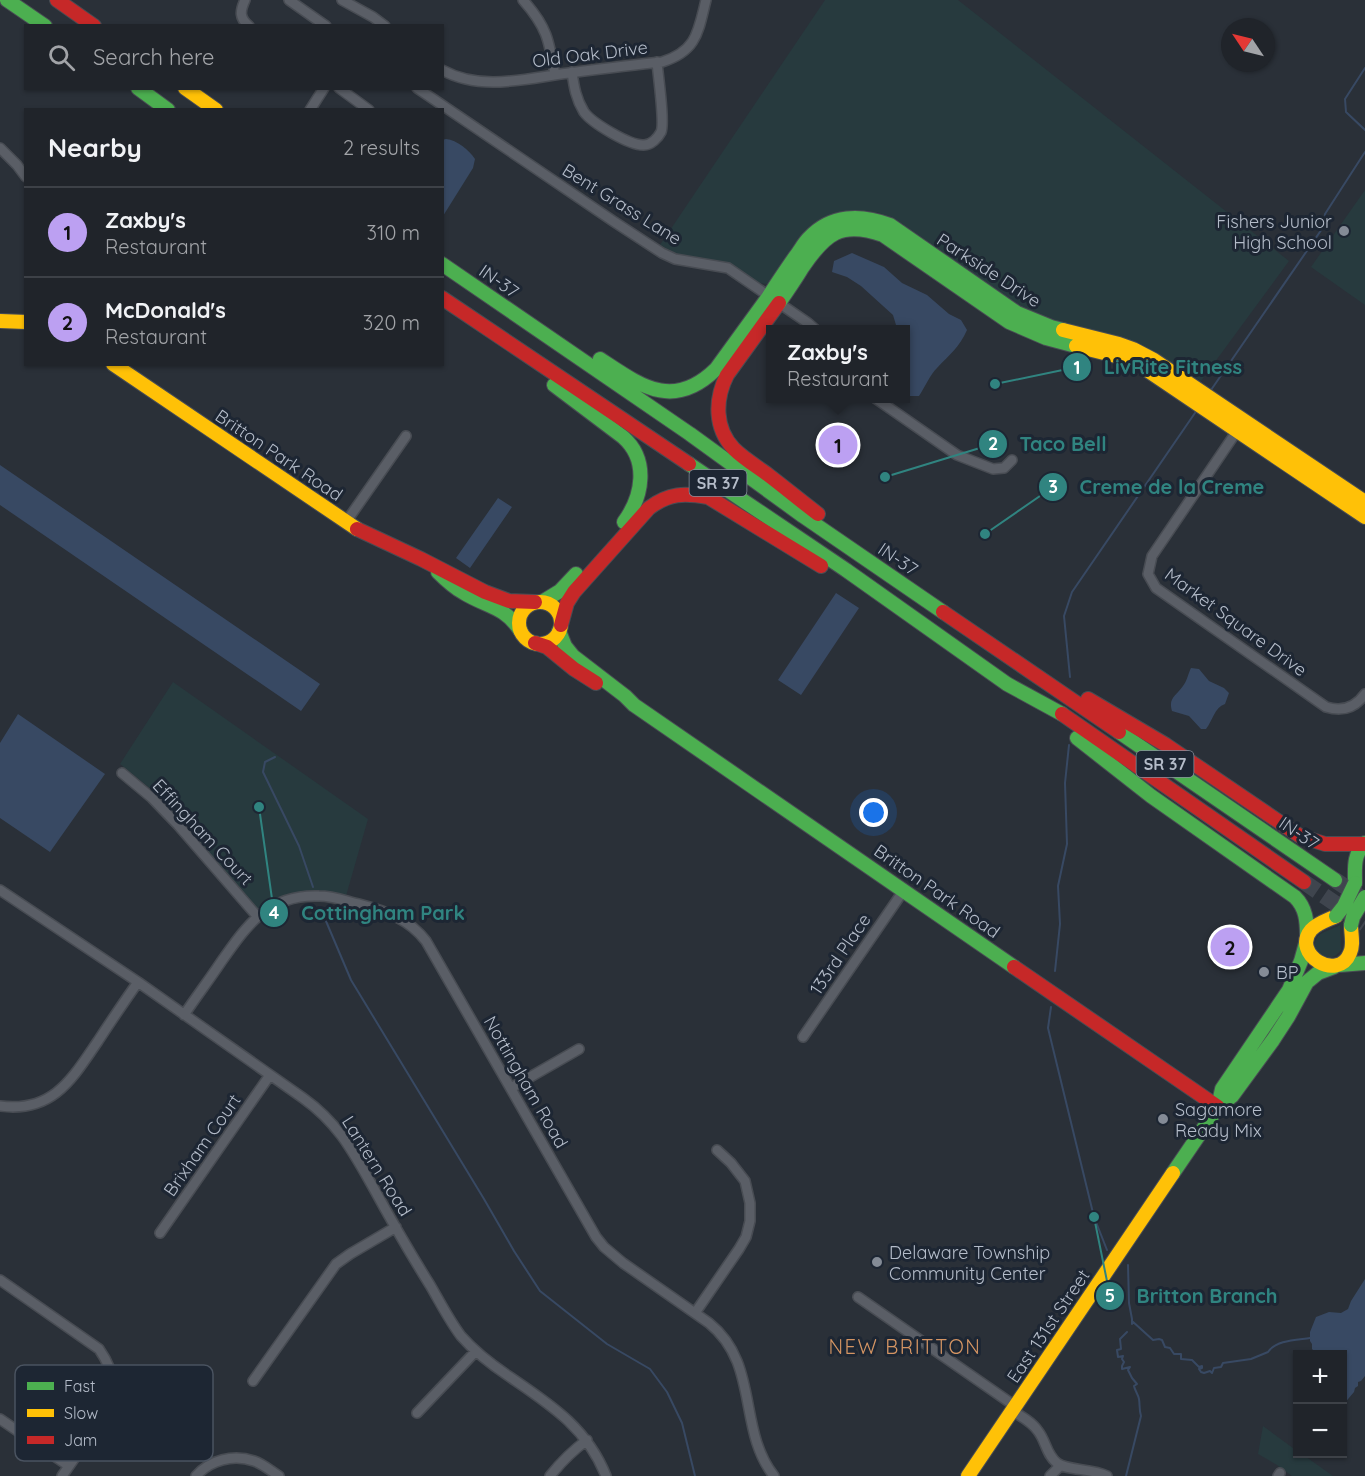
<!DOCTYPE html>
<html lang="en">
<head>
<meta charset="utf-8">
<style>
  :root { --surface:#20242a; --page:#282c32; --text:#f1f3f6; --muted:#a2a4a8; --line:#3d4147; --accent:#bca0f2 }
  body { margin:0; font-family:Quicksand,sans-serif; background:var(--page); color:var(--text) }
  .controls { position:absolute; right:18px; bottom:18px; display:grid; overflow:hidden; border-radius:0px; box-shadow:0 2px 4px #0004 }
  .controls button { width:54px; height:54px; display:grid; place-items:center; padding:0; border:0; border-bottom:2px solid var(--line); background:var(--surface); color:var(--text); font:30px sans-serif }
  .compass { position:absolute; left:1221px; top:18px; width:54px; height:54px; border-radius:50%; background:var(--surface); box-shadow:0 2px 4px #0004; rotate:305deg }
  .you { position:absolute; left:874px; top:813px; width:21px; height:21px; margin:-15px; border:4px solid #fff; border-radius:50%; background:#1a73e8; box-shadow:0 0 0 9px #1a73e833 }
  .badge { display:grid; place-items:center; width:39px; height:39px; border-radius:50%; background:var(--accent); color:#111; font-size:20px; font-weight:700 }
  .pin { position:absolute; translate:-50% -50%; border:3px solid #fff; box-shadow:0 2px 6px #0006 }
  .popup { position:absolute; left:766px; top:325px; width:144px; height:78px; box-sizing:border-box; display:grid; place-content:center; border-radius:0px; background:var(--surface); filter:drop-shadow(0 2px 4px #0005); font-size:20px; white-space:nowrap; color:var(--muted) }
  .popup b { font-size:22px; color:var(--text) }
  .popup::after { content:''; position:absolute; left:50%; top:100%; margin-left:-12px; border:12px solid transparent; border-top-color:var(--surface) }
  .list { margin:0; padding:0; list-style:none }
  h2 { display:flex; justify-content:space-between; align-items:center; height:78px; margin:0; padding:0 24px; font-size:26px }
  h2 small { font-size:20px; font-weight:400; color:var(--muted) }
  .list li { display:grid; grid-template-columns:39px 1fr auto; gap:18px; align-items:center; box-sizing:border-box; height:90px; padding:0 24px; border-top:2px solid var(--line) }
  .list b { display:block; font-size:22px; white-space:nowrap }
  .list p { margin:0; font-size:20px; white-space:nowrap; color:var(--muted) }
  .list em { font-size:20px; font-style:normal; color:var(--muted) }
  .icon { flex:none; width:33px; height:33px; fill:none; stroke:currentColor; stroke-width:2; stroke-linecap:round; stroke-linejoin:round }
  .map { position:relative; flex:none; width:1365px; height:1476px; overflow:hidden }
  .search { position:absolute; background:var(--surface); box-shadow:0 2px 4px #0004; left:24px; top:24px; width:420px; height:66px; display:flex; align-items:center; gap:15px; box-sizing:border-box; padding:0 21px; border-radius:0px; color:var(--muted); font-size:22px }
  .panel { position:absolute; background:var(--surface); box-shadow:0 2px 4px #0004; left:24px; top:108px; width:420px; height:258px; border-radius:0px }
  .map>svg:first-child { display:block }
  .green { fill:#273a3e }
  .water { fill:#384963 }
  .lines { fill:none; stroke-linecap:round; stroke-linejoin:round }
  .stream { stroke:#384963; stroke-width:2 }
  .highway-tunnel { stroke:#3f454e; stroke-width:16; stroke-dasharray:16 8; stroke-linecap:butt }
  .street-casing { stroke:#484c53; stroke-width:12 }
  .fast-casing { stroke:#484c53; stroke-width:16 }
  .slow-casing { stroke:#484c53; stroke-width:16 }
  .jam-casing { stroke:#484c53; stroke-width:16 }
  .street { stroke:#5a5e66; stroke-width:9 }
  .fast { stroke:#4caf50; stroke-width:14 }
  .slow { stroke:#ffc107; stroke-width:14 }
  .jam { stroke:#c62828; stroke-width:14 }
  .fast-bridge-casing { stroke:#484c53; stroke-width:16; stroke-linecap:butt }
  .fast-bridge { stroke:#4caf50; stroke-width:14 }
  .poi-dot { fill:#848b96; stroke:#1d2633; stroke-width:2 }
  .labels { text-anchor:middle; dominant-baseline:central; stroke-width:6; stroke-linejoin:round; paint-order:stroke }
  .shield { fill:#1d2633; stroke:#878f9c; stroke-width:1.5 }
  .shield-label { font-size:16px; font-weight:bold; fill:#b4bcc9 }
  .street-label { font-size:18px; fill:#b4bcc9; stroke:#1d2633 }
  .poi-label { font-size:18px; fill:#b4bcc9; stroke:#1d2633; text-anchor:start }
  .neighbourhood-label { font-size:20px; letter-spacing:1.5px; fill:#d59563; stroke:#1d2633 }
  .key { fill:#1d2633; stroke:#4a5360; stroke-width:1.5 }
  .key-label { font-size:16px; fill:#b4bcc9 }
  .leader { fill:none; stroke:#308480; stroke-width:2 }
  .callout-dot { fill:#308480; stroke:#1d2633; stroke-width:2 }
  .mark-label { font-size:18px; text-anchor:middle; font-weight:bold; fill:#fff }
  .callout-label { font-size:20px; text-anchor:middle; font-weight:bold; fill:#308480; stroke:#1d2633; stroke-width:6; stroke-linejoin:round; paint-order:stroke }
</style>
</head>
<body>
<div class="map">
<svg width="1365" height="1476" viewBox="0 0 1365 1476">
  <rect width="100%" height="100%" fill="#2a3038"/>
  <path class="green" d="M825,0H958L1289,261L1201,381C1174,364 1146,346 1114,336C1095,330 1075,327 1056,321C1039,316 1024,309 1008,302L880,213L859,210L839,214L796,244L768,284L758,283L673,252L660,245Z
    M1365,190V305L1311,267Z
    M173,682L368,819L346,896L320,891L290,893L258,909L157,794L120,764Z
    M1340,925L1341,950C1328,968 1307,951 1318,936C1323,931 1334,929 1340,925Z
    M1263,1426L1297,1451L1298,1454H1302L1333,1476H1292L1277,1465L1258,1454Z"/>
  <path class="water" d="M446,139C457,140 469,150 475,159L473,168L443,216L442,140Z
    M852,253L884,267L902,283L927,295L949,314L961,320L967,330C959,348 950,354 937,368C930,375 925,387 919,396H910L906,393V330L895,329L896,325L893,315L861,286L847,277L832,272L834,261Z
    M0,465L320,684L301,711L0,505Z
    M498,498L512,507L470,568L456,558Z
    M836,593L859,608L801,695L778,680Z
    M1191,668L1199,669L1209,681L1224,688L1229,693L1225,704C1214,708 1213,720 1206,729H1201L1189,716L1172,711C1168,698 1176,696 1183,686C1187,681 1188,674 1191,668Z
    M18,714L105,774L50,852L0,818V743Z
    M1365,1279V1376L1361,1381L1358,1382V1386L1355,1388L1354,1392L1343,1405L1342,1354H1312L1314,1351L1312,1349V1344L1310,1341V1332L1316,1317L1329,1312L1341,1313L1348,1309L1351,1301Z"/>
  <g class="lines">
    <path class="stream" d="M1365,68L1345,99L1346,112L1365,130
      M1211,390L1324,226L1325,214L1365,152
      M1070,677L1064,616L1072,592L1197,410
      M275,757L265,762L263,772L299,846L313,887
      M320,907L351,980L484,1199L514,1251L540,1291L607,1344L650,1369L667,1392L682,1423L695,1476
      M1055,971L1060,924L1058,886L1067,844L1065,783L1069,745
      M1051,1007L1048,1028L1094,1217L1107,1250
      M1128,1265L1129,1303L1132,1319V1324
      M1132,1321L1153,1340L1159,1339L1162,1340L1165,1347L1170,1348L1174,1354H1181V1359L1192,1360L1199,1367L1202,1366V1368L1199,1369L1201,1372L1204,1373L1210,1371L1212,1373L1214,1368L1221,1367L1223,1363L1251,1359L1268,1352C1276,1340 1297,1340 1310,1338
      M1126,1476L1141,1416C1139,1410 1140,1405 1139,1399C1138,1394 1135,1391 1134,1386L1137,1384L1132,1378L1128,1370L1130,1367L1122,1369V1366L1124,1362L1122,1359L1123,1356L1118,1357L1117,1350L1121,1349L1120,1339L1127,1332"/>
    <path class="highway-tunnel" d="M1335,880L1365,900
      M1304,882L1365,924"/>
    <g class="street-casing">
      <path id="street" d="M245,0C240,11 239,18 249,26
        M289,0L326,26
        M342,0L373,17L385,26
        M523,0C547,27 549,40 555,75
        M442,70C482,92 528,78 569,73C600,69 631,65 662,62C697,51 698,32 706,0
        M572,72C574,87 576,99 584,112C592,123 630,146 644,145C651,145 658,138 661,132C665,123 658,75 657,62
        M339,88L369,110
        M417,88L613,221L662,253L675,259L728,268L808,323L816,330
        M310,110L324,88
        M0,148L17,165L26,177
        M875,398L957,455L993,469L1004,468L1012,460
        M1239,428L1152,556L1148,574L1156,588L1326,707C1342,712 1355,708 1365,694
        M346,522L406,436
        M122,773L152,798L178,825L257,916
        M0,890L138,982L303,1098C338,1123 352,1150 373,1187C391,1220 410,1253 430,1285C440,1302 449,1320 461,1336C475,1352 492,1365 510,1377C551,1405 587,1428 606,1476
        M184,1015C196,997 209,980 221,962C247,925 268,894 319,896C333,896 346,901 359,904C386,911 409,919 426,941L596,1237L604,1247L623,1263L709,1323C760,1364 737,1429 774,1476
        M803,1037L904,890
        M511,1088L579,1049
        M0,1106C53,1113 72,1079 98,1041C111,1021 124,1002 138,982
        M160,1233L270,1075
        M0,1280L99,1349C123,1383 112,1402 91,1433C82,1448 72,1462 62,1476
        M858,1297L1015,1406
        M695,1313L739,1249L746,1237L750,1221V1203L745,1181L731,1163L717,1150
        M253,1381L336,1264L350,1254L396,1227
        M1012,1411C1021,1416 1032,1422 1038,1431C1046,1441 1046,1454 1057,1463C1067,1471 1092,1468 1107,1476
        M417,1413L476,1351
        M0,1419L69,1466
        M196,1476C210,1460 233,1454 254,1461C263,1464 271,1471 279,1476
        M550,1476C561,1462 572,1451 587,1440
        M1050,1476L1060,1466
        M1278,1476L1280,1473"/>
    </g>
    <g class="fast-casing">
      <path id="fast" d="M7,0L45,26
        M138,88L168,110
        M442,264L690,434L803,516L943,612
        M769,296C777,283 786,270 795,257C800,251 803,244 809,238C831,214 861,214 890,225L1017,313L1051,327L1063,330
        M779,303C787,291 795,280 802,268C825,234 841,220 883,235L1009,322L1046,338L1076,346
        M600,359C641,386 673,411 716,369L769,296
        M554,385L623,437C649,460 643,496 624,522
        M689,464L846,570L1007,684L1062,714
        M438,572C446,580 455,588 464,593C487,607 504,606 520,630
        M542,602L560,591L576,574
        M559,631L565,646L573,656L625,696L634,705L1014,967
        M1119,732L1335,880
        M1077,738L1151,796L1295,897C1306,908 1307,921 1307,936
        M1355,883C1355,868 1353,855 1365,843
        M1340,965L1365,963
        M1218,1107L1222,1089L1289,990L1301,961L1306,943
        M1173,1173L1218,1107L1232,1096L1273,1040L1288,1017L1307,982L1318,973L1334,967"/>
    </g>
    <g class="slow-casing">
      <path id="slow" d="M185,88L216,110
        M0,321L26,322
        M1063,330L1119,344L1133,349L1154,360L1365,502
        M1076,346L1120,357L1144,368L1365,517
        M113,364L357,529
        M519 623a21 21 0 1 1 42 0a21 21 0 1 1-42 0Z
        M1336,916C1328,920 1317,923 1311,930C1291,954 1338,983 1350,953C1354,945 1351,934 1351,925
        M968,1476L1173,1173"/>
    </g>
    <g class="jam-casing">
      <path id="jam" d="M57,0L94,26
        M442,298L689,464
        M779,303L727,375C715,399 714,428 734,449C743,458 756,466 767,474C784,487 801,501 818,514
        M357,529L421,559L485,592L509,601L535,602
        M943,612L1119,732
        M561,625L567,603L574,592L649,508C669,493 684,493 708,497L821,566
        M535,643L547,647L574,669L596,683
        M1088,699L1166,745L1300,836L1325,844H1364
        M1062,714L1304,882
        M1014,967L1218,1107"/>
    </g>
    <use href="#street" class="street"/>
    <use href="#fast" class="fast"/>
    <use href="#slow" class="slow"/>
    <use href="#jam" class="jam"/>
    <g class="fast-bridge-casing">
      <path id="fast-bridge" d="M1336,916L1344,906L1355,883
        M1351,925L1353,917L1365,897"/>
    </g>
    <use href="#fast-bridge" class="fast-bridge"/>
  </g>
  <g class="poi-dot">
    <circle cx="1344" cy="231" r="6"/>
    <circle cx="1264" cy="972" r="6"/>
    <circle cx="1163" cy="1119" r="6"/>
    <circle cx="877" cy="1262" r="6"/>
  </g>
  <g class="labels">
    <g class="shield">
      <rect x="689.5" y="470" width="57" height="26" rx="4.5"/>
      <rect x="1136.5" y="751" width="57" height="26" rx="4.5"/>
    </g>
    <g class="shield-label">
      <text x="718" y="483">SR 37</text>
      <text x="1165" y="764">SR 37</text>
    </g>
    <g class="street-label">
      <text transform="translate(590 54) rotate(-7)">Old Oak Drive</text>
      <text transform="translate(622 204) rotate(32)">Bent Grass Lane</text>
      <text transform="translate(989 270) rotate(33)">Parkside Drive</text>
      <text transform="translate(499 281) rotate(35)">IN-37</text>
      <text transform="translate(279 455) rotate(34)">Britton Park Road</text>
      <text transform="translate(898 559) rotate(34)">IN-37</text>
      <text transform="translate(1236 622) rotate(36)">Market Square Drive</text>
      <text transform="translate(203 832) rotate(47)">Effingham Court</text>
      <text transform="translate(1299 833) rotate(34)">IN-37</text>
      <text transform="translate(937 891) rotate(35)">Britton Park Road</text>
      <text transform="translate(840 954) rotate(-56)">133rd Place</text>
      <text transform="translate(526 1082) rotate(60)">Nottingham Road</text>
      <text transform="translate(202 1145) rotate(-55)">Brixham Court</text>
      <text transform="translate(377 1166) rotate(58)">Lantern Road</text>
      <text transform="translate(1048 1326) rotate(-56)">East 131st Street</text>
    </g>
    <g class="poi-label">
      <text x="1332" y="221" text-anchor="end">Fishers Junior<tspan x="1332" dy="21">High School</tspan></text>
      <text x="1276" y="972">BP</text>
      <text x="1175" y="1109">Sagamore<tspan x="1175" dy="21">Ready Mix</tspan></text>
      <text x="889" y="1252">Delaware Township<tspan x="889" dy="21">Community Center</tspan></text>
    </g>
    <g class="neighbourhood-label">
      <text x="905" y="1346">NEW BRITTON</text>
    </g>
  </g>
  <rect x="15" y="1365" width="198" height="96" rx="9" class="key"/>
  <rect x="27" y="1382" width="27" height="8" fill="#4caf50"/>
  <rect x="27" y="1409" width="27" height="8" fill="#ffc107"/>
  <rect x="27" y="1436" width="27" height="8" fill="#c62828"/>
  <g class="key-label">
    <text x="64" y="1392">Fast</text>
    <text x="64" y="1419">Slow</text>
    <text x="64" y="1446">Jam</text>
  </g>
  <path class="leader" d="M995 384L1077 367M885 477L993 444M985 534L1053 487M259 807L274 913M1094 1217L1110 1296"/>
  <g class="callout-dot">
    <circle cx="995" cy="384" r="6"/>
    <circle cx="885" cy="477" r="6"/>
    <circle cx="985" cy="534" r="6"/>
    <circle cx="259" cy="807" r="6"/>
    <circle cx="1094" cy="1217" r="6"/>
    <circle cx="1077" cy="367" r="15"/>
    <circle cx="993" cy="444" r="15"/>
    <circle cx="1053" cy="487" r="15"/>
    <circle cx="274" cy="913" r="15"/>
    <circle cx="1110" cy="1296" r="15"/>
  </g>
  <g class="mark-label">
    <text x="1077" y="374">1</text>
    <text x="993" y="450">2</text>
    <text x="1053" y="493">3</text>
    <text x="274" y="919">4</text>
    <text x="1110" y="1302">5</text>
  </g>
  <g class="callout-label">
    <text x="1173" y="374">LivRite Fitness</text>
    <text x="1063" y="451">Taco Bell</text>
    <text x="1172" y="494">Creme de la Creme</text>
    <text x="383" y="920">Cottingham Park</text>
    <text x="1207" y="1303">Britton Branch</text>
  </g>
</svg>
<div class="controls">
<button>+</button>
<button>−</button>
</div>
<svg class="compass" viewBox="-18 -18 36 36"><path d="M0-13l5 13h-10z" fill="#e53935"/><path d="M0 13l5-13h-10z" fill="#a2a4a8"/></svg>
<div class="you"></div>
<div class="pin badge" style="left:838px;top:445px">1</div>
<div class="popup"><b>Zaxby's</b>Restaurant</div>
<div class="pin badge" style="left:1230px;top:947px">2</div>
<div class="search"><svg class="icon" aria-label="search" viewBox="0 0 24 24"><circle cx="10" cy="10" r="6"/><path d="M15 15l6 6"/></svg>Search here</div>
<section class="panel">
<h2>Nearby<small>2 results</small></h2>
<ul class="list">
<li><span class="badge">1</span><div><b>Zaxby's</b><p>Restaurant</p></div><em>310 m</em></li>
<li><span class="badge">2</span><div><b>McDonald's</b><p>Restaurant</p></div><em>320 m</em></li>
</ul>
</section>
</div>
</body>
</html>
